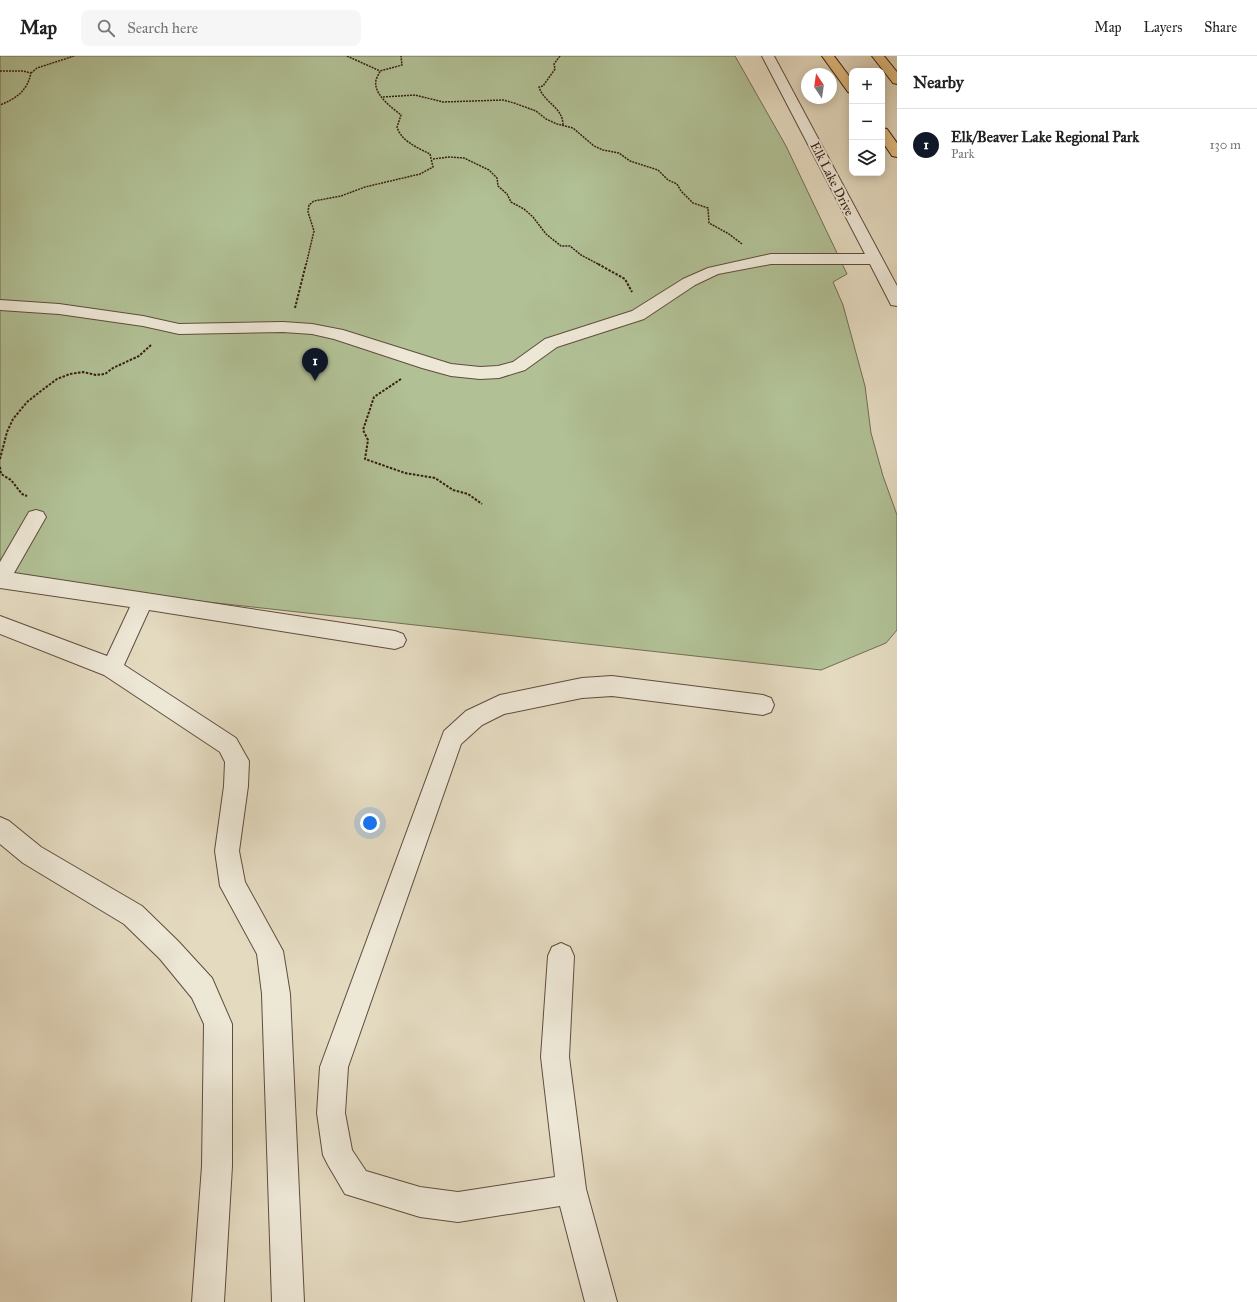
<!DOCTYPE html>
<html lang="en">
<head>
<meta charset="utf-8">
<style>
  :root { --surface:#fff; --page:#f6f6f6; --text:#222; --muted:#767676; --line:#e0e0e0; --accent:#111827 }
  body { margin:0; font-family:"IM FELL Great Primer",serif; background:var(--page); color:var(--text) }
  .controls { position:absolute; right:12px; top:12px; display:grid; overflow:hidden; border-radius:8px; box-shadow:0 2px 10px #0003 }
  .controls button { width:36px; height:36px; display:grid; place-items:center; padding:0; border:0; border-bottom:1px solid var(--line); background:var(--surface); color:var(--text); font:20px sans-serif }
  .compass { position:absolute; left:801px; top:12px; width:36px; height:36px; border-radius:50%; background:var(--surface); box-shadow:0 2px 10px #0003; rotate:347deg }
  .you { position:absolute; left:370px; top:767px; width:14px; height:14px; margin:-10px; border:3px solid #fff; border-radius:50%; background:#1a73e8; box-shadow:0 0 0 6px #1a73e833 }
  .badge { display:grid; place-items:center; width:26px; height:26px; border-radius:50%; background:var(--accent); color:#fff; font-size:13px; font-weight:700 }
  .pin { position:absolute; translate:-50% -33px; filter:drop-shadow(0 1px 2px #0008) }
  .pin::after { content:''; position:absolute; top:21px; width:14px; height:12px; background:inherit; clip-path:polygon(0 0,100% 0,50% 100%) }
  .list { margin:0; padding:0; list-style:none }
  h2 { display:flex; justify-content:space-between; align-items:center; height:52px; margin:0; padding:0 16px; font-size:17px }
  h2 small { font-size:13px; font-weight:400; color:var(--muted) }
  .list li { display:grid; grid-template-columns:26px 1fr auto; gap:12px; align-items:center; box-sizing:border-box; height:72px; padding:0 16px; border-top:1px solid var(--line) }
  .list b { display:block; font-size:15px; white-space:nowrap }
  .list p { margin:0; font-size:13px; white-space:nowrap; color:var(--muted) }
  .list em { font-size:13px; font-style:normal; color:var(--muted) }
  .icon { flex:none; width:22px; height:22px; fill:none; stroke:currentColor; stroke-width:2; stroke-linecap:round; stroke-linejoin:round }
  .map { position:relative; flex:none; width:897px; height:1246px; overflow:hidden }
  header { display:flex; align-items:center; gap:24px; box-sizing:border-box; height:56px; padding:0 20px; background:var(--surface); border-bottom:1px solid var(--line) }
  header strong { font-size:19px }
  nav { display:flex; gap:22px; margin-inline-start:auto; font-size:14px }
  .search { width:280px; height:36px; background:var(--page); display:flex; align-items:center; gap:10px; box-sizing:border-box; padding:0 14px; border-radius:8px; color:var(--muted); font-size:15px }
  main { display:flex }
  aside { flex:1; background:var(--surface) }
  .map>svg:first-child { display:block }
  .green { fill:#b1c095; stroke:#736e54 }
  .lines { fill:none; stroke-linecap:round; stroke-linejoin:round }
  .minor-casing { stroke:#614c3e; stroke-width:2 }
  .highway-casing { stroke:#351c13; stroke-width:2 }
  .path-far1 { stroke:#351c13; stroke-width:1.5; stroke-dasharray:2 1; stroke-linecap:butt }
  .path { stroke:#351c13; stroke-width:2; stroke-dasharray:2.5 1.5; stroke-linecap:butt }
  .minor { fill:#ede7d6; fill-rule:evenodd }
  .highway { fill:#e2bd80; fill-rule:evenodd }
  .labels { text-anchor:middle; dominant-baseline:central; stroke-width:4; stroke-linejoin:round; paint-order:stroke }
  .far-street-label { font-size:13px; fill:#351c13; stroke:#ede7d6 }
</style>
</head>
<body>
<header>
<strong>Map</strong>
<div class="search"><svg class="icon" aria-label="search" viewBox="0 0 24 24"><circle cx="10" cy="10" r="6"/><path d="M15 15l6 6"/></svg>Search here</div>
<nav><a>Map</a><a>Layers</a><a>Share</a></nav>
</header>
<main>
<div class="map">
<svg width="897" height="1246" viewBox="0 0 897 1246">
  <rect width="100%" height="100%" fill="#e4dac0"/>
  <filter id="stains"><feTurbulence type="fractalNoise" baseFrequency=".005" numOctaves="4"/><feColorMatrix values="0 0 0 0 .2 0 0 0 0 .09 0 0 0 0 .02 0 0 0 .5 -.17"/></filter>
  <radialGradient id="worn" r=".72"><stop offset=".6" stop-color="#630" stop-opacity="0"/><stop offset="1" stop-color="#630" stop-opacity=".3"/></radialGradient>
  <path class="green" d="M0,0H735L786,90L847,218L833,226L843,249L865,330L871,377L883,420L897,459V574L886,587L821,614L0,523Z"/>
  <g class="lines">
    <g class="minor-casing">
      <path id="minor" d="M762,0H774L897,230V250L891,249L889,245L870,208H771L718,218L695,229L644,263L557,291L525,314L499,322L480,323L451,320L422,312L334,283L312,278L283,276L179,278L143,270L59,258L0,254V244L59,248L143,260L179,268L283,266L312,268L343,274L451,308L480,311L498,310L513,306L545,283L632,255L683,223L708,212L771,198H865Z
        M36,454L43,456L46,461L14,517L395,575L403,578L406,584L403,590L395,593L149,554L124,609L236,682L245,698L249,705L248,730L239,795L245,826L283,895L290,938L304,1246H272L262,938L257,898L220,830L215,795L224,730L225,706L220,696L104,619L0,578V560L107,600L130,551L0,532V506L29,456Z
        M612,620L763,639L771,642L774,649L771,656L763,659L612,640L582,642L504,658L482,669L461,688L348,1011L345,1057L352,1094L366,1115L420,1131L458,1136L555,1121L541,1001L548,900L552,891L561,887L570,891L574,900L569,1001L586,1133L617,1246H585L560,1150L458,1166L420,1161L345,1138L328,1109L323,1099L317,1057L320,1011L444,675L466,655L500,639L582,622Z
        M0,761L9,765L41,791L142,850L178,885L212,922L232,968V1110L224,1246H192L202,1110L204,968L192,942L160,903L124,868L23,807L0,788Z"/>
    </g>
    <g class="highway-casing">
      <path id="highway" d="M822,0H834L852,24V37L848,36Z
        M872,0H884L897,16V28L893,27Z
        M882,72L887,73L897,87V101L892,100L882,85Z"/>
    </g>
    <path class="path-far1" d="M347,0L380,15
      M560,0L554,8L555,13L543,30L539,31C544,47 563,51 563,69
      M0,15H23L31,17C27,35 17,42 0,49
      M31,17L37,12L74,0
      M383,41L415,39L443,46L503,44L514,47L536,55L546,63L557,68L573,72L594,90L603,94L619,97L630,105L658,114L668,124L677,128L681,135L693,147L708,152L709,167L729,178L742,188
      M433,103L449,101L464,102L489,114L497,122L498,130L507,138L511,146L524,153L533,161L546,178L561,190H570L581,199L600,209
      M306,209L314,175L308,156L309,149L314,145L341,140L365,131L420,118L433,111L430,98C418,92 401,85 397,71L401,59C391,51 373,38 376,24C377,21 379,18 380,15L402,9L401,0"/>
    <path class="path" d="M598,208L625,223L632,236
      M295,252L306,208
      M401,323L374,341L363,374L368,384L365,403L405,417L435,422L453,434L468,438L482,448
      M0,403L7,376L13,363L27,346L41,335L57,323L70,318L83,316L96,319L105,318L113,312L139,300L151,289
      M0,411L1,418L11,424L22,438L27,440"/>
    <use href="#minor" class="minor"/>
    <use href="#highway" class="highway"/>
  </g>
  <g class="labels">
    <g class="far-street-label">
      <text transform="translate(832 123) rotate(63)">Elk Lake Drive</text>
    </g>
  </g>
  <rect width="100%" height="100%" filter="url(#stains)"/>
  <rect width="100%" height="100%" fill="url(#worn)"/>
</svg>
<div class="controls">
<button>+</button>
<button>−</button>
<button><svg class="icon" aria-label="layers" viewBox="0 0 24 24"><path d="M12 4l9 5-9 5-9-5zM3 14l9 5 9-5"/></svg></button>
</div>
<svg class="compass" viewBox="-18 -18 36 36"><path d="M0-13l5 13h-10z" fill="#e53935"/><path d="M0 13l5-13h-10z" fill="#767676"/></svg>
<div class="you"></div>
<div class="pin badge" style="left:315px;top:325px">1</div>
</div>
<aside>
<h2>Nearby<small></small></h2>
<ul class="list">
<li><span class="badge">1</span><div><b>Elk/Beaver Lake Regional Park</b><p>Park</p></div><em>130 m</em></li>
</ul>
</aside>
</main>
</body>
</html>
